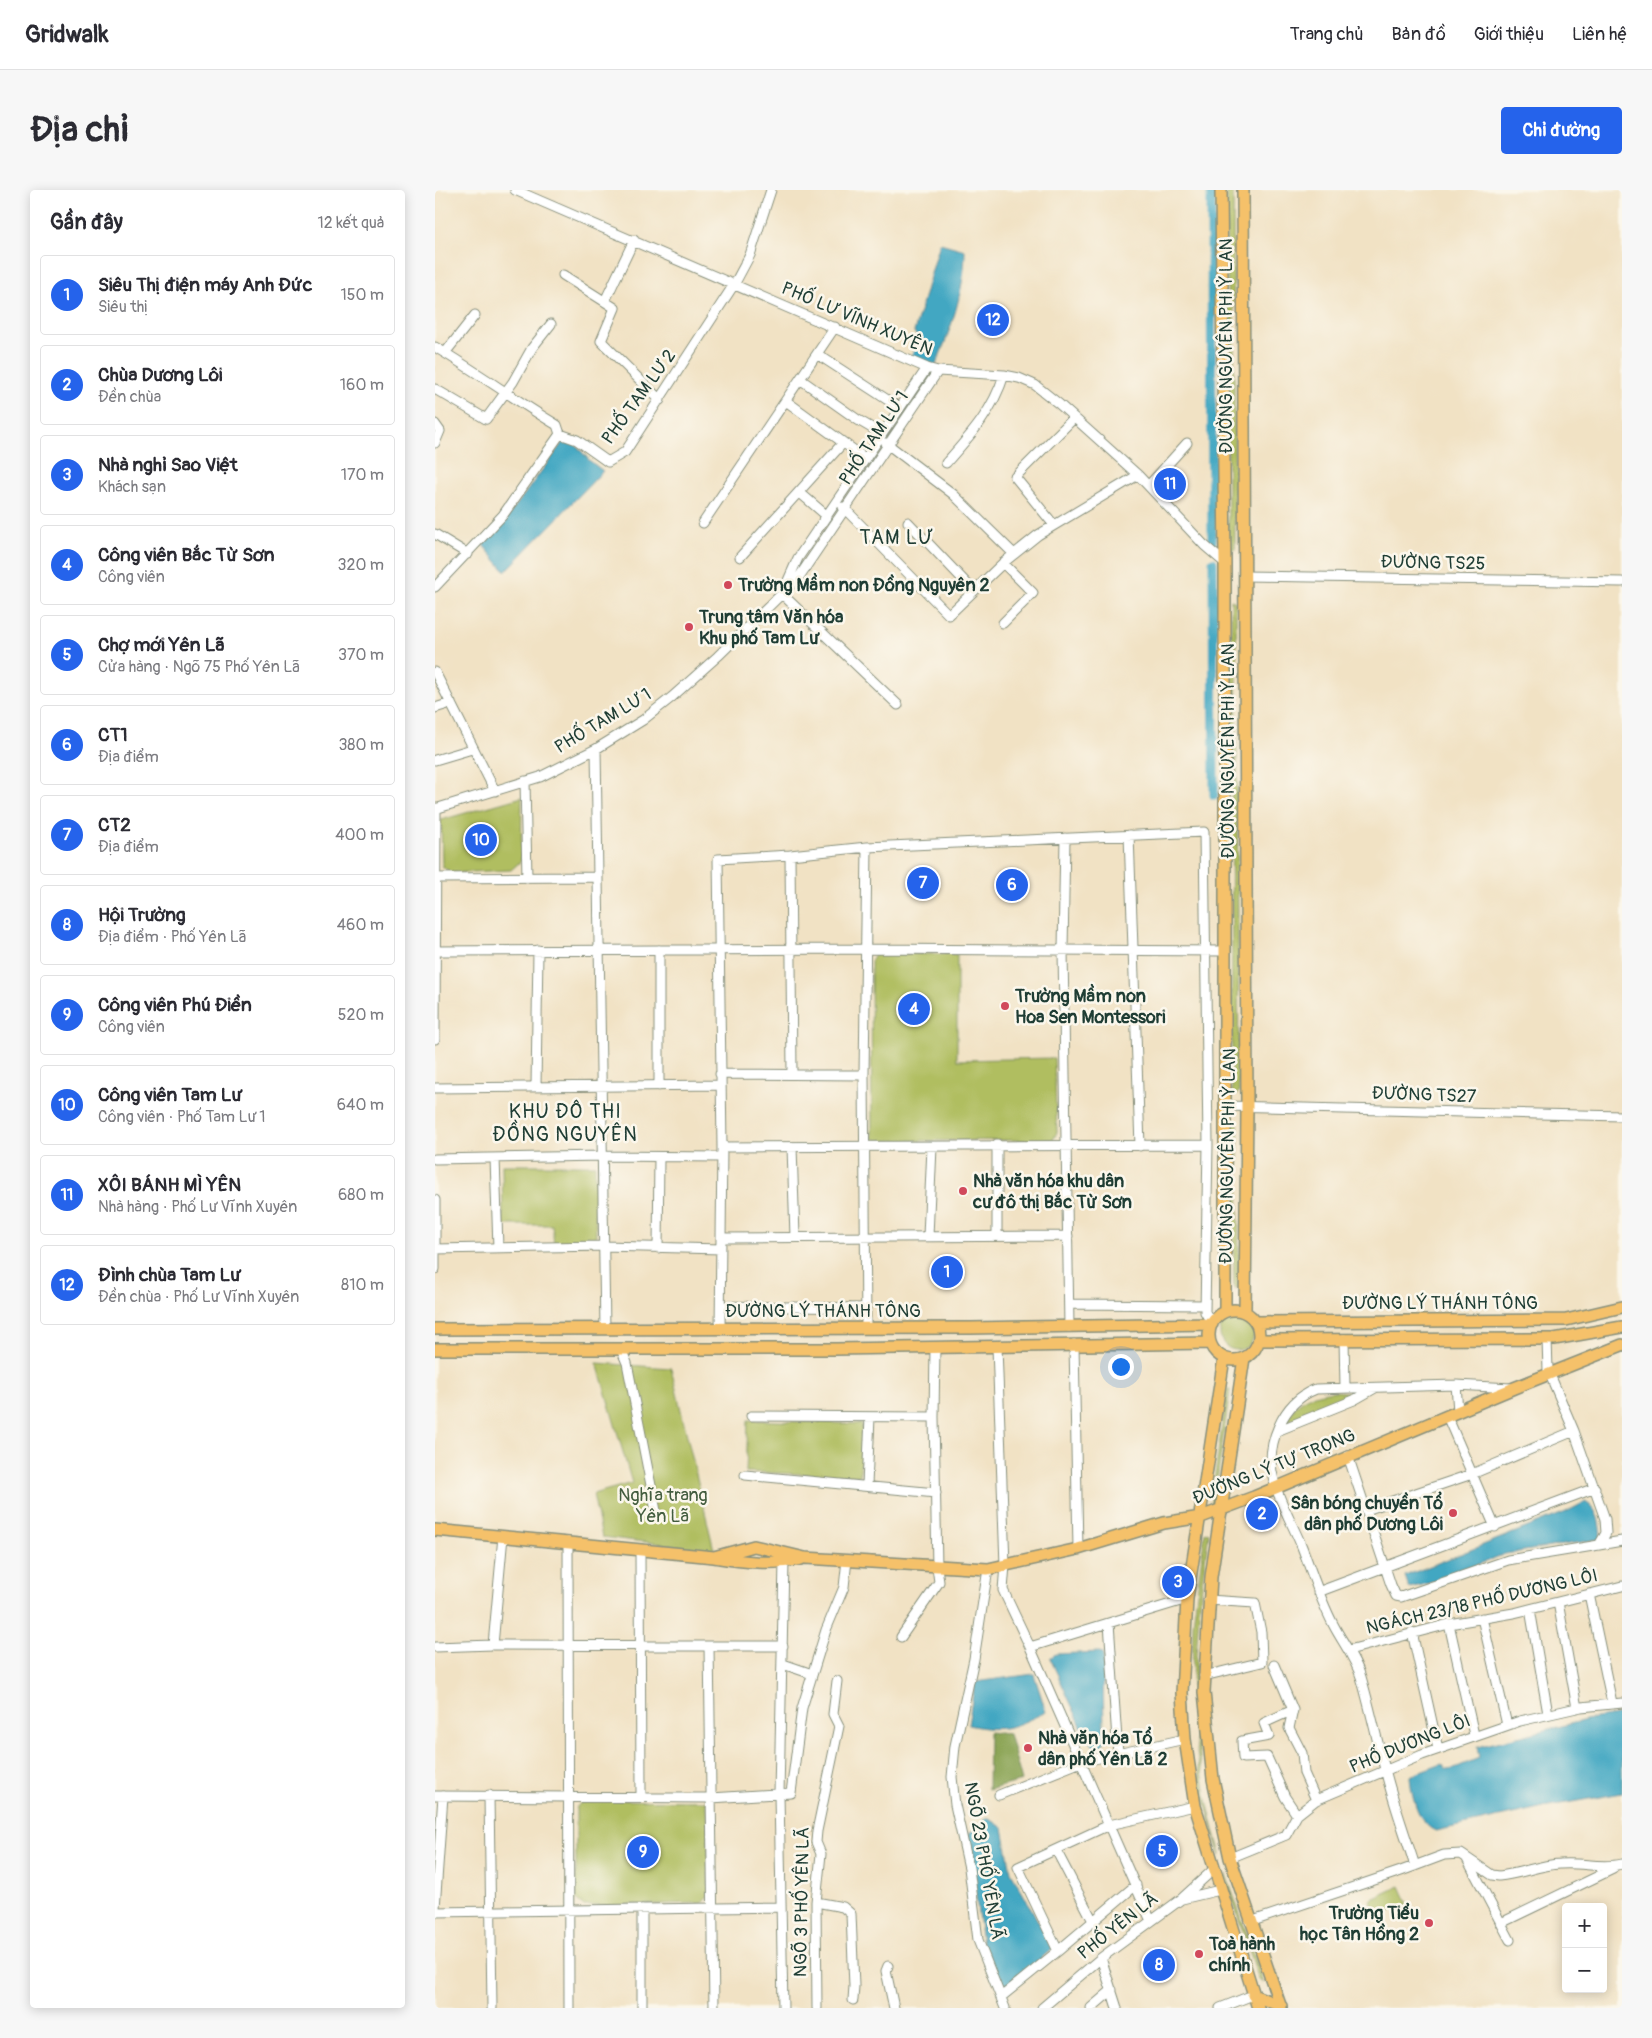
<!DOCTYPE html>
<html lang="vi">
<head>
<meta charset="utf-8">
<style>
  :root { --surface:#fff; --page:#f7f7f7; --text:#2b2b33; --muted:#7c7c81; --line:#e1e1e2; --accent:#2563eb }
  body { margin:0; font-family:Pangolin,sans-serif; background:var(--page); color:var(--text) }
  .controls { position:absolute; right:15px; bottom:15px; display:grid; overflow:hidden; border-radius:5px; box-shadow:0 2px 12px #0003 }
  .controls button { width:45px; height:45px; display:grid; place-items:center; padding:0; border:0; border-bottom:1px solid var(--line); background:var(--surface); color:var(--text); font:25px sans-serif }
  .you { position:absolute; left:685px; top:1176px; width:18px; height:18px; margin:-12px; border:4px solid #fff; border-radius:50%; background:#1a73e8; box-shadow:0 0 0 8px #1a73e833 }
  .badge { display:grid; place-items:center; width:32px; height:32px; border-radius:50%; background:var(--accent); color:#fff; font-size:16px; font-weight:700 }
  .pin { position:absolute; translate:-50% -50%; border:2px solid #fff; box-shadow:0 1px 5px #0006 }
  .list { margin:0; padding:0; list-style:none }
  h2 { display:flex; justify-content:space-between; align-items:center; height:65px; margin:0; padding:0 20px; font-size:21px }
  h2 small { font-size:16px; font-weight:400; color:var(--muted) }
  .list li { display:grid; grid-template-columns:32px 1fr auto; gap:15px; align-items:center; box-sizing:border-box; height:80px; margin:0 10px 10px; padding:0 10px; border:1px solid var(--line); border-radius:5px }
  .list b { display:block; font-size:19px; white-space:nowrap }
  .list p { margin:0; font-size:16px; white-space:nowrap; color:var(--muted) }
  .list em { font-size:16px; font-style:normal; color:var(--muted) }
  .map { position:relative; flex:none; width:1187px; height:1818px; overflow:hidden; border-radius:5px }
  header { display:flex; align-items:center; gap:30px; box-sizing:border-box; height:70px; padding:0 25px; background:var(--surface); border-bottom:1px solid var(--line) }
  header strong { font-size:24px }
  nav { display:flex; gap:28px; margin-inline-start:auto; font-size:18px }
  .intro { display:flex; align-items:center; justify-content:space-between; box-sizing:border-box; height:120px; padding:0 30px }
  h1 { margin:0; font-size:35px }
  .button { padding:12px 22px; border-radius:5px; background:var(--accent); color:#fff; font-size:18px; font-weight:700 }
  main { display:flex; gap:30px; padding:0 30px }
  aside { flex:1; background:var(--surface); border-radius:5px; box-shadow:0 2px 12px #0003 }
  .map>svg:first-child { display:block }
  .green { fill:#b0be60; stroke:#687e4a }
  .forest { fill:#8ca556; stroke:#567145 }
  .water { fill:#42a7c2; stroke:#30727b }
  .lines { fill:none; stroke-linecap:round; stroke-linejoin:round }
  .canal { stroke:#42a7c2; stroke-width:9 }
  .minor-casing { stroke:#88907c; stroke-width:11 }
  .major-casing { stroke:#88907c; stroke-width:14 }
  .minor { stroke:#fff; stroke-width:9 }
  .major { stroke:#f5c16b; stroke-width:11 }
  .poi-dot { fill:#d1495b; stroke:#fbf7ec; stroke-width:2 }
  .labels { text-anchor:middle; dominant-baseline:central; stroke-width:5; stroke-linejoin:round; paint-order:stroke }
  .street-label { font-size:18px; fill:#1f3d34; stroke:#fbf7ec }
  .poi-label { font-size:18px; font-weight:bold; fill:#1f3d34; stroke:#fbf7ec; text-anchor:start }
  .park-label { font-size:18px; fill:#435d3f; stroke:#fbf7ec }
  .quarter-label { font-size:20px; letter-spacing:1px; fill:#1f3d34; stroke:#fbf7ec }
</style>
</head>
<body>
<header>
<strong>Gridwalk</strong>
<nav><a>Trang chủ</a><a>Bản đồ</a><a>Giới thiệu</a><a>Liên hệ</a></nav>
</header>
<div class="intro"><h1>Địa chỉ</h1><a class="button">Chỉ đường</a></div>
<main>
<aside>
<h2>Gần đây<small>12 kết quả</small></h2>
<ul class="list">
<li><span class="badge">1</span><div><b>Siêu Thị điện máy Anh Đức</b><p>Siêu thị</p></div><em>150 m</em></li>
<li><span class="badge">2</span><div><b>Chùa Dương Lôi</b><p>Đền chùa</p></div><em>160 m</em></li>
<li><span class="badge">3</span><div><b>Nhà nghỉ Sao Việt</b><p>Khách sạn</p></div><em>170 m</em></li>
<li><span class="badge">4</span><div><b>Công viên Bắc Từ Sơn</b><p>Công viên</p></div><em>320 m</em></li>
<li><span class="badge">5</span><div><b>Chợ mới Yên Lã</b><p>Cửa hàng · Ngõ 75 Phố Yên Lã</p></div><em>370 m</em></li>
<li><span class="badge">6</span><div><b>CT1</b><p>Địa điểm</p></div><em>380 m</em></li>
<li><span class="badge">7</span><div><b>CT2</b><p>Địa điểm</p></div><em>400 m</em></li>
<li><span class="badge">8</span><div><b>Hội Trường</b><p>Địa điểm · Phố Yên Lã</p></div><em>460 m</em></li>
<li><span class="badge">9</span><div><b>Công viên Phú Điền</b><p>Công viên</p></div><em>520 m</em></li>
<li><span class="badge">10</span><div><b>Công viên Tam Lư</b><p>Công viên · Phố Tam Lư 1</p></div><em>640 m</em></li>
<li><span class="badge">11</span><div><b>XÔI BÁNH MÌ YÊN</b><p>Nhà hàng · Phố Lư Vĩnh Xuyên</p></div><em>680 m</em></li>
<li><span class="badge">12</span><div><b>Đình chùa Tam Lư</b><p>Đền chùa · Phố Lư Vĩnh Xuyên</p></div><em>810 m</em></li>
</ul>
</aside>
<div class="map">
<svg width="1187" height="1818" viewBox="0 0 1187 1818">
  <rect width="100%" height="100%" fill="#fbf7ec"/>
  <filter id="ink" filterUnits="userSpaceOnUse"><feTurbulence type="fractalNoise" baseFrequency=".02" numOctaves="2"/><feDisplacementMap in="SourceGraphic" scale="10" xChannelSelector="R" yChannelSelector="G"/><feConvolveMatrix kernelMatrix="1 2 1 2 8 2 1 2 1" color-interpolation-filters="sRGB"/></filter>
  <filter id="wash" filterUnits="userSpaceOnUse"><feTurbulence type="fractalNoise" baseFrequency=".0096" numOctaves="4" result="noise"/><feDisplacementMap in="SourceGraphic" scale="20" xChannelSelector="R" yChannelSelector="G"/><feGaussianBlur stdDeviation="1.12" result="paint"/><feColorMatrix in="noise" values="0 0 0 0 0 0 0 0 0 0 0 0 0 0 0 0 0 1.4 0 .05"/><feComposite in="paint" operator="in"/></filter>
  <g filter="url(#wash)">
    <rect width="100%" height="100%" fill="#f1e2c4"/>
    <path class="green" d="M792,0H798L800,359L796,362L793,360Z
      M796,410L801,412L804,902L801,905L797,901Z
      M87,607L86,671L76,680L16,683L7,676L6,630Z
      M440,764H522V870L619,868L622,942L618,950L441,951L437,947L436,771Z
      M801,932L803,935L804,1096L801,1099L799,1095L798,934Z
      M67,975H160L161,1048L154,1054L119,1055L117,1035H68Z
      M785 1143a17 17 0 1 1 34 0a17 17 0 1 1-34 0Z
      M162,1173L236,1178L279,1360L167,1347L158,1304L197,1293Z
      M792,1200H795L778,1318L775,1319Z
      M899,1201L917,1203L920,1205L850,1232C861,1210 875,1204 899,1201Z
      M313,1230L427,1234L425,1286L311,1282Z
      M770,1342L774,1343C757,1452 752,1557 786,1664L785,1667L766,1596L757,1515L758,1434Z
      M148,1610L272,1611L274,1706L267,1713L149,1716L141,1709V1618Z
      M791,1684L828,1790V1793L824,1790L790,1687Z
      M965,1696L973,1714L943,1727L935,1710Z"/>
    <path class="forest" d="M554,1542L574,1544L587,1591L553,1600Z"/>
    <path class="water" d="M505,53L530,60C530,101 515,142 499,179L476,167L484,149L479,142Z
      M130,249L139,253L155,271L168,281L72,380H69L48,355L74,325Z
      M1150,1312C1164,1319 1165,1335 1166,1349L1070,1364L995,1393L974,1398L970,1386L1131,1322Z
      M665,1462L668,1465L669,1552L666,1556L660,1557L652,1549L615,1468L621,1464Z
      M599,1484L611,1522C578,1537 570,1543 533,1535L540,1492Z
      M1187,1524V1603L1109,1617L1001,1641C983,1635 976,1604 975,1586L1007,1574L1011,1579L1015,1580L1044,1568L1042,1557L1155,1529Z
      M552,1627L568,1638L576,1682L618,1758L570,1800L548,1761L533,1645Z"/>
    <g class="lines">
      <path class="canal" d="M776,0L777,353
        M778,372L779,605"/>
    </g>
  </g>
  <g filter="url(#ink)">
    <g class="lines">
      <g class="minor-casing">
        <path id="minor" d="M80,0L492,178L503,181L569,185L584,188L600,195L624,214L703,285L769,355L790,373
          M128,85L180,118L166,151L225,210
          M170,111L199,50
          M0,157C41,181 80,210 122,235L125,244
          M10,163L40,125
          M382,164L465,218
          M365,189L423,230L447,244
          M0,199L51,229L78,192L97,158L116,134
          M351,211L431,269
          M0,234L5,241L0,253
          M451,253L518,304L579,364
          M511,273C535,246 558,221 569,185
          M714,295L752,253
          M364,302L392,326
          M408,317L514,425L568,373L603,345L703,285
          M473,332L539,401
          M268,333L400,137
          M619,335L580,287L639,228
          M0,344L33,364
          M305,367L408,253
          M568,373L598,403L568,433
          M809,386L1187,392
          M0,397L68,325L125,244L142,250L173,272L190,262L300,93L315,65L336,0
          M0,482L60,601
          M463,515L347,404L363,368L492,178
          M0,518L16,513
          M161,559L170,1139
          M0,570L37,559
          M90,591L92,688
          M0,619L105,587L161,559L208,530L237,507L283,466L364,387L503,181
          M694,645L705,956
          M630,648L628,760L634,1137
          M355,665L357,883
          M0,688L162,687
          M224,760V896
          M0,761L432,759L790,761
          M0,849L1,618
          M285,884L429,885
          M101,897L103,760
          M0,898L285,895
          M790,916L1187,926
          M562,954V1046
          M287,957L773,955
          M357,957L360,1047
          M60,968L63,1058
          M0,969L168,966L286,967
          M0,1010V1079
          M493,1046L497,957
          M286,1048L633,1046
          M223,1058L224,967
          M0,1059L169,1056L286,1059
          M634,1114L770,1115
          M286,1116L431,1118
          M431,1138L429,885L432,657
          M285,1139L287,957L283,669L355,665L432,657L769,642L773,955L770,1122L777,1134
          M909,1149L910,1197
          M639,1154L643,1359
          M562,1157L570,1375L568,1400L595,1457L716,1731
          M186,1159L192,1173L222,1326
          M1021,1195L1023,1221
          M316,1226L499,1227
          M1012,1226L1060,1337
          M842,1241L919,1210L940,1198
          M913,1266L956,1395L961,1406L966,1407L1073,1370L1164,1355L1171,1343L1170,1329L1139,1241
          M310,1285L501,1303
          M432,1295L435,1227
          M931,1320L1037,1284L1139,1241L1113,1180L1112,1149
          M133,1352L134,1818
          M1164,1355L1187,1351
          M205,1360L206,1606
          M553,1379L539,1469L520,1556L517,1587L520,1615L534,1678L543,1750L570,1818
          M883,1402L1160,1298
          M1154,1404L1177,1513
          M1123,1412L1142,1518
          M1095,1419L1113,1524
          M1047,1428L1072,1535
          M674,1433L683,1564
          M1014,1434L1039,1545
          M977,1442L1003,1559
          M466,1447L504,1392L502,1377L499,1227L500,1157
          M58,1455L68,1346
          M274,1456L279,1818
          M0,1457L58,1455L348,1456
          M595,1457L752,1409
          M914,1460L1014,1434L1079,1423L1187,1396
          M348,1474L377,1484
          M839,1475L858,1520L854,1538L867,1563L869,1583L881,1610
          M769,1486L827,1472L826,1442L820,1413L773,1410
          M858,1520L829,1533L834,1546L807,1551L808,1568L832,1567L850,1607L862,1625
          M54,1605L57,1818
          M564,1605L646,1572L750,1549
          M0,1606L276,1608L356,1603L367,1518L391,1440L409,1397L412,1370
          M621,1660L659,1733
          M795,1668L851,1645L862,1625L881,1610L987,1565L1085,1531L1146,1517L1187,1513
          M1032,1669L1075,1750
          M980,1676C970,1644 958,1612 950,1579C941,1548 935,1517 926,1487C920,1467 907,1452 898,1434C885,1409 877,1383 867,1357C858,1335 845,1313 839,1291C829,1256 847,1212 881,1199L1021,1195L1076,1198
          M747,1709L785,1700
          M381,1712L408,1717L416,1724L419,1796L418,1810
          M0,1718L8,1606
          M0,1722L346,1717
          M815,1732L966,1681L1009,1665L1026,1664L1057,1685L1064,1686C1085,1684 1104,1675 1125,1674C1147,1672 1166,1679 1187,1674
          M1066,1733L1178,1679
          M623,1761L701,1695
          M666,1768L682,1818
          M453,1776L451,1781L459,1818
          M566,1807L623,1761L583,1677L674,1635L760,1616
          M207,1818V1719
          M348,1818L344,1604L349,1372
          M382,1818L381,1712L386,1664L381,1652L382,1641L404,1536L398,1524L402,1491
          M607,1818L666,1768L745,1710L778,1680
          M656,1818L677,1800
          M785,1818L818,1805"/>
      </g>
      <g class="major-casing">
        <path id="major" d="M786,0L790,373V1121
          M808,0L812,916L810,1122
          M774 1145a25 25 0 1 1 50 0a25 25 0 1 1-50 0Z
          M821,1132L1131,1130L1187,1117
          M0,1139L536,1138L777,1134
          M824,1150L1119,1149L1187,1137
          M0,1159H401L775,1153
          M789,1168L752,1409L747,1503L750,1549L760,1616L823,1818
          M809,1168L776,1387L769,1502L778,1589L795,1668L846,1818
          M0,1340L279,1367C309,1372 336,1375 366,1369
          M279,1367L319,1356L370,1368L553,1379L643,1359L729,1333L766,1327L819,1307L1079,1198L1187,1155
          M818,1805L846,1816"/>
      </g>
      <use href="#minor" class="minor"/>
      <use href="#major" class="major"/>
    </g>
  </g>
  <g class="poi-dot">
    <circle cx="293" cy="395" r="5"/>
    <circle cx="254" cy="437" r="5"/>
    <circle cx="570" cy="816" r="5"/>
    <circle cx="528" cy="1001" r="5"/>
    <circle cx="1018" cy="1323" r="5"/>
    <circle cx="593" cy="1558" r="5"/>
    <circle cx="994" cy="1733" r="5"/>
    <circle cx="764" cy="1764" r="5"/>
  </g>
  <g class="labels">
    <g class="street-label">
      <text transform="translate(422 129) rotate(23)">PHỐ LƯ VĨNH XUYÊN</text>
      <text transform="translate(791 156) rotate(-90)">ĐƯỜNG NGUYÊN PHI Ỷ LAN</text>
      <text transform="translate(204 207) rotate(-54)">PHỐ TAM LƯ 2</text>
      <text transform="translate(439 248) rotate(-56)">PHỐ TAM LƯ 1</text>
      <text transform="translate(998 373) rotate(1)">ĐƯỜNG TS25</text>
      <text transform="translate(168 531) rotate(-31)">PHỐ TAM LƯ 1</text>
      <text transform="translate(793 561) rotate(-90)">ĐƯỜNG NGUYÊN PHI Ỷ LAN</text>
      <text transform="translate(989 905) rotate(2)">ĐƯỜNG TS27</text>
      <text transform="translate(793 966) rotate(-89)">ĐƯỜNG NGUYÊN PHI Ỷ LAN</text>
      <text x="1005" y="1113">ĐƯỜNG LÝ THÁNH TÔNG</text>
      <text x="388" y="1121">ĐƯỜNG LÝ THÁNH TÔNG</text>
      <text transform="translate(839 1277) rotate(-22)">ĐƯỜNG LÝ TỰ TRỌNG</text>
      <text transform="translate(1047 1412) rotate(-13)">NGÁCH 23/18 PHỐ DƯƠNG LÔI</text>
      <text transform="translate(975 1554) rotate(-22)">PHỐ DƯƠNG LÔI</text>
      <text transform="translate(549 1671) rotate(80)">NGÕ 23 PHỐ YÊN LÃ</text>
      <text transform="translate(367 1712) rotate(-89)">NGÕ 3 PHỐ YÊN LÃ</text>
      <text transform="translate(683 1736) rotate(-38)">PHỐ YÊN LÃ</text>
    </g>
    <g class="poi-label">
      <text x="303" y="395">Trường Mầm non Đồng Nguyên 2</text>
      <text x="264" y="427">Trung tâm Văn hóa<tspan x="264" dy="21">Khu phố Tam Lư</tspan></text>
      <text x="580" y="806">Trường Mầm non<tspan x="580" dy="21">Hoa Sen Montessori</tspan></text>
      <text x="538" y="991">Nhà văn hóa khu dân<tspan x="538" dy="21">cư đô thị Bắc Từ Sơn</tspan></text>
      <text x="1008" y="1313" text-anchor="end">Sân bóng chuyền Tổ<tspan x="1008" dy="21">dân phố Dương Lôi</tspan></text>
      <text x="603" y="1548">Nhà văn hóa Tổ<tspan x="603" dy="21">dân phố Yên Lã 2</tspan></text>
      <text x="984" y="1723" text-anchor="end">Trường Tiểu<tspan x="984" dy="21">học Tân Hồng 2</tspan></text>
      <text x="774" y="1754">Toà hành<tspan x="774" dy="21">chính</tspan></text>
    </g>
    <g class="park-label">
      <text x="228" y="1305">Nghĩa trang<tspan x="228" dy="21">Yên Lã</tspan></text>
    </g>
    <g class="quarter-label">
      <text x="461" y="347">TAM LƯ</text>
      <text x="130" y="921">KHU ĐÔ THỊ<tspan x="130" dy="23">ĐỒNG NGUYÊN</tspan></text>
    </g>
  </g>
</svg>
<div class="controls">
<button>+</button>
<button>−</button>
</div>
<div class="you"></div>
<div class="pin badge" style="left:512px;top:1082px">1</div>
<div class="pin badge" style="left:827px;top:1324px">2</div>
<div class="pin badge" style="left:743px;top:1392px">3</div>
<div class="pin badge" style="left:479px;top:819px">4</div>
<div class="pin badge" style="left:727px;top:1661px">5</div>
<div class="pin badge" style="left:577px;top:695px">6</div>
<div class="pin badge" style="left:488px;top:693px">7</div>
<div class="pin badge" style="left:724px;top:1775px">8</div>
<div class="pin badge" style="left:208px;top:1662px">9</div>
<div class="pin badge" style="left:46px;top:650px">10</div>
<div class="pin badge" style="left:735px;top:294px">11</div>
<div class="pin badge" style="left:558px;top:130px">12</div>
</div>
</main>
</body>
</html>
